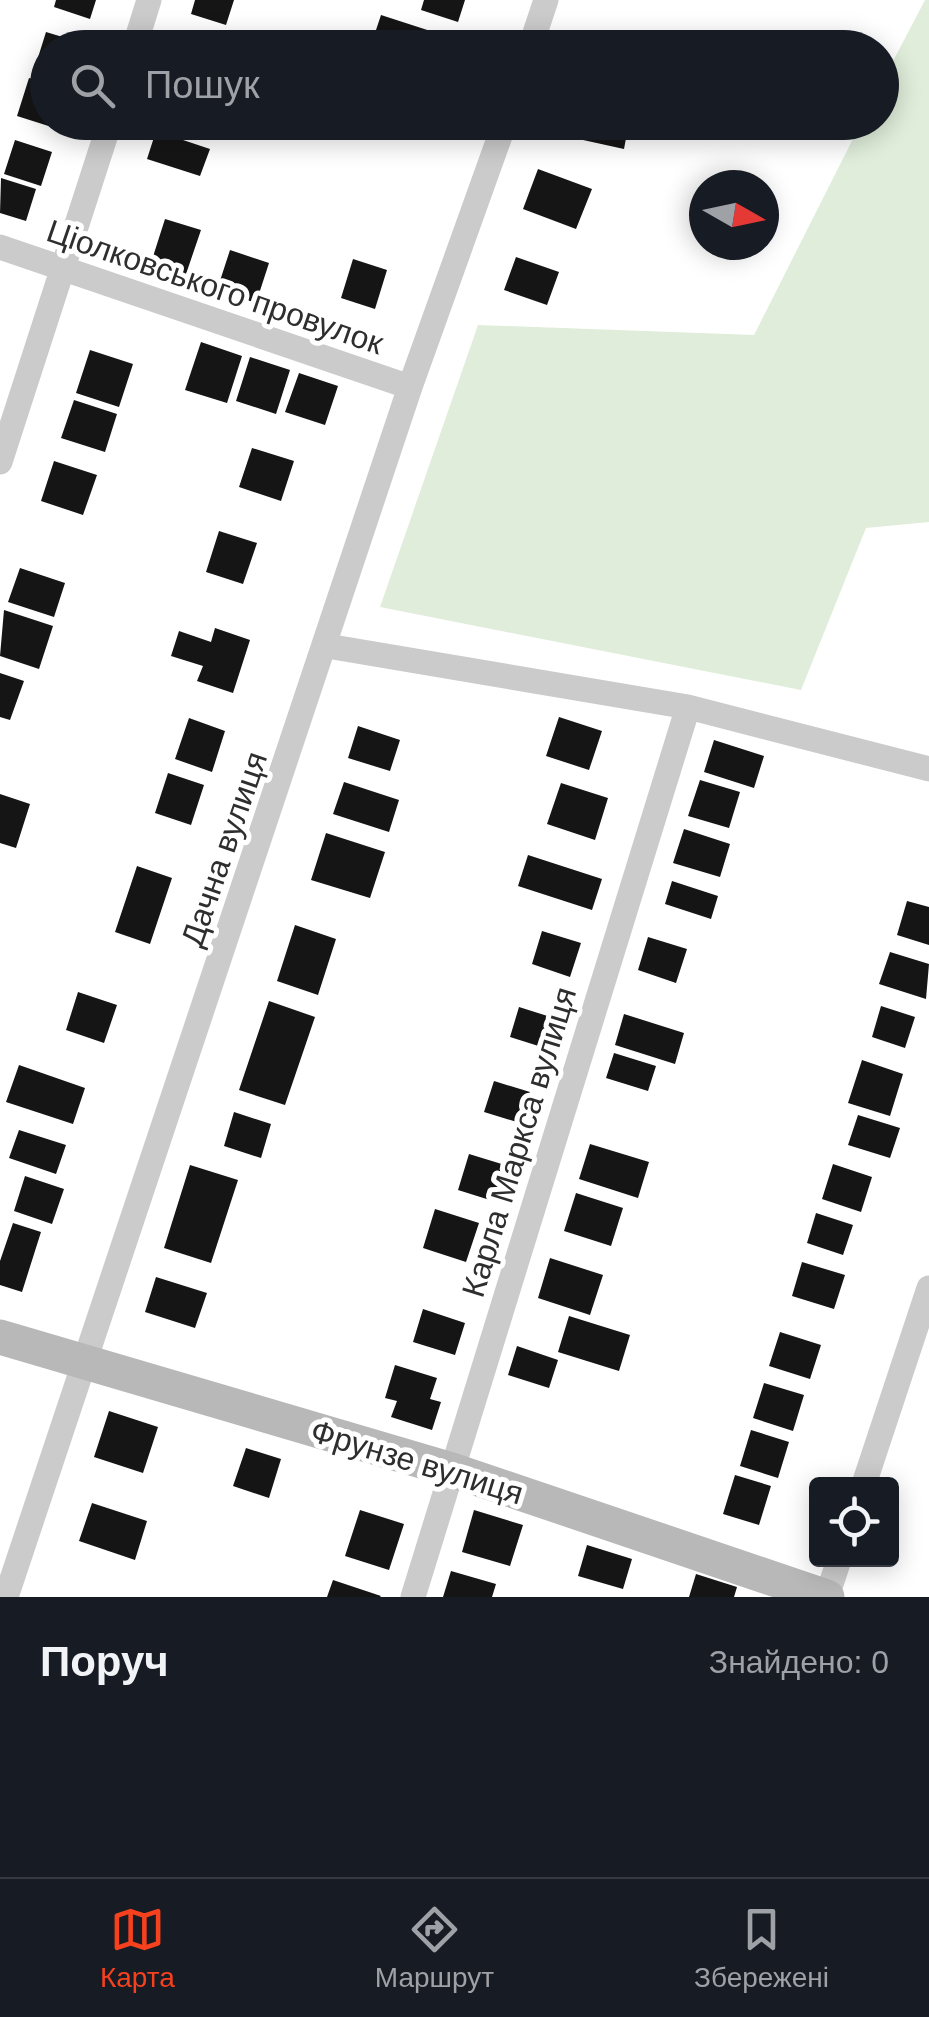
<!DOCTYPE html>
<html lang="uk">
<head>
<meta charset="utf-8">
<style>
  :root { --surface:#171b24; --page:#242831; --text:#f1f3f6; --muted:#9ea1a6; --line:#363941; --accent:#f6411f }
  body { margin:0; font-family:Arial,sans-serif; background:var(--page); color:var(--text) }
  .controls { position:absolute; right:30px; bottom:30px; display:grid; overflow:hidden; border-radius:10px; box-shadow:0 5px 25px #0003 }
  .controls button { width:90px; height:90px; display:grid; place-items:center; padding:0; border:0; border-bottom:2px solid var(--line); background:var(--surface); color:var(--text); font:50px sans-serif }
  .compass { position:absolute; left:689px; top:170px; width:90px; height:90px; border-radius:50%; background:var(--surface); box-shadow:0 5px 25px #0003; rotate:99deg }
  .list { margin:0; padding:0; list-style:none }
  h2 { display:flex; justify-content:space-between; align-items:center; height:130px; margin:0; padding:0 40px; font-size:42px }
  h2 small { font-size:32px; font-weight:400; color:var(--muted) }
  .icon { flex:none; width:55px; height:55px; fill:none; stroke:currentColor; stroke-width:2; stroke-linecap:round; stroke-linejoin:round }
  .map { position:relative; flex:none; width:929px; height:1597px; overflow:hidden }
  .search { position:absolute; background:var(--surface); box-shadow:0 5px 25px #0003; left:30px; right:30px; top:30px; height:110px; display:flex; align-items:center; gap:25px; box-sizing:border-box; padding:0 35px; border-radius:55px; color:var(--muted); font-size:38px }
  .sheet { height:280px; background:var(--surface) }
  nav { display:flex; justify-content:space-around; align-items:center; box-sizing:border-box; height:140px; border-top:2px solid var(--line); background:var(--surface); font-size:28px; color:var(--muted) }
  nav a { display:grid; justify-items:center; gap:5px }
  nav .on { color:var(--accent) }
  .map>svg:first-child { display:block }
  .green { fill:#e0edda }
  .building { fill:#151515 }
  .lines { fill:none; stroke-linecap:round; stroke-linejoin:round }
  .street { stroke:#cbcbcb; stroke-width:25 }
  .secondary { stroke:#b8b8b8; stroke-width:35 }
  .labels { text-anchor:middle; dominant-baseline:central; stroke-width:10; stroke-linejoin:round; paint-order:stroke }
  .street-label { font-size:32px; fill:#2e2e2e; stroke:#fff }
</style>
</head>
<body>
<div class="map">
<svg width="929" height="1597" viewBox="0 0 929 1597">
  <rect width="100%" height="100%" fill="#fff"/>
  <path class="green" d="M925,0H929V522L866,528L801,690L380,607L478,325L754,335L861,123L882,122V82Z"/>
  <path class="building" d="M56,0H96L90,19L54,7Z
    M195,0H234L226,25L191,14Z
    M424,0H465L458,22L421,10Z
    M381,15L452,38L449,48L371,45Z
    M46,32L79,42L77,48H48V68L36,64Z
    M29,78L48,84V122H60L58,129L17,116Z
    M578,122H629L624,149L574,138Z
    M156,131L210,149L200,176L147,159Z
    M15,140L52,152L41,186L4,174Z
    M538,169L592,189L576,229L523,209Z
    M1,178L36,189L26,221L0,213Z
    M165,219L201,230L185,277L150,266Z
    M230,250L269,263L256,303L217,290Z
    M516,257L559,272L547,305L504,290Z
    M353,259L387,270L375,309L341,298Z
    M201,342L242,356L227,403L185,390Z
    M90,350L133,364L119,407L76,393Z
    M250,357L290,370L276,414L236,401Z
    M299,373L338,386L325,425L285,412Z
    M74,400L117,414L105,452L61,438Z
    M252,448L294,461L281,501L239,487Z
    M54,461L97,475L83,515L41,501Z
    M219,531L257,543L243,584L206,572Z
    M20,568L65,583L54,617L8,602Z
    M4,610L53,626L39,669L0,656Z
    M215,628L250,640L233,693L197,681L203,666L171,656L179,631L211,642Z
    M0,673L24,681L10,720L0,717Z
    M559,717L602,731L589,770L546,756Z
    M189,718L225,731L212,772L175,759Z
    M358,726L400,740L390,771L348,758Z
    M714,740L764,756L754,788L704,772Z
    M168,773L204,785L191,825L155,813Z
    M700,780L740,792L729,828L688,816Z
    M344,782L399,800L389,832L333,814Z
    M561,783L608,798L595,840L547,824Z
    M0,794L30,804L16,848L0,843Z
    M684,829L730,844L720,877L673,863Z
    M326,833L385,852L370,898L311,880Z
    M528,855L602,879L592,910L518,886Z
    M137,866L172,878L150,944L115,932Z
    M672,881L718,896L711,919L665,904Z
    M907,901L929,907V945L897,935Z
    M295,925L336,939L318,995L277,981Z
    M542,931L581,943L570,977L532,964Z
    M648,937L687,949L676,983L638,970Z
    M890,952L929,964L926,999L879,984Z
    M78,992L117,1005L104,1043L66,1030Z
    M269,1001L315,1017L285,1105L239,1090Z
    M881,1006L915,1017L905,1048L872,1037Z
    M519,1007L557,1019L548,1049L510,1037Z
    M624,1014L684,1033L675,1064L615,1045Z
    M614,1053L656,1066L648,1091L606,1078Z
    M862,1060L903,1074L890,1116L848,1103Z
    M19,1065L85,1088L73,1124L6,1102Z
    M494,1081L530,1092L520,1123L484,1112Z
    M234,1112L271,1124L261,1158L224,1146Z
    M858,1115L900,1128L890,1158L848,1145Z
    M19,1130L66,1145L56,1174L9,1158Z
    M590,1144L649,1162L638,1198L579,1179Z
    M469,1154L505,1165L493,1201L458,1190Z
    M833,1164L872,1177L861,1212L822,1199Z
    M190,1165L238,1180L211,1263L164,1248Z
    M25,1176L64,1189L52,1224L14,1211Z
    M576,1193L623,1208L611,1246L564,1231Z
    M435,1209L479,1223L466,1262L423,1248Z
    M816,1213L853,1225L843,1255L807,1243Z
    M13,1223L41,1232L22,1292L0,1285V1261Z
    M550,1258L603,1275L590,1315L538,1298Z
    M802,1262L845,1275L834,1309L792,1296Z
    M156,1277L207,1293L195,1328L145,1312Z
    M423,1309L465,1323L455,1355L413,1342Z
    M569,1316L630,1335L619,1371L558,1352Z
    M780,1332L821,1345L810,1379L769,1366Z
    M517,1346L558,1360L549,1388L508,1375Z
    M395,1365L437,1378L430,1399L441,1402L432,1430L391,1417L397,1401L385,1398Z
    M764,1383L804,1395L793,1431L753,1418Z
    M109,1411L158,1427L143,1473L94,1457Z
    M751,1430L789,1442L778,1478L740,1466Z
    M246,1448L281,1459L269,1498L233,1486Z
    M735,1475L771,1486L759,1525L723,1514Z
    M92,1503L147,1521L135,1560L79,1541Z
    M360,1510L404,1524L389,1570L345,1556Z
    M474,1510L523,1525L510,1566L462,1552Z
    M587,1545L632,1559L623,1589L578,1576Z
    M451,1571L496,1584L492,1597H443Z
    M696,1574L737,1587L734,1597H689Z
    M333,1580L381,1596L380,1597H327Z"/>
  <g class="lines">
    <path class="street" d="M134,48L149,0
      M530,48L546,0
      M0,247L410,387
      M0,462L110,122
      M327,646L688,707L929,769
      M864,1484L929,1288
      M6,1597L410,387L505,122
      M413,1597L688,707
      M831,1597L827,1596L839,1560"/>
    <path class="secondary" d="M0,1337L452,1470L827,1597"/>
  </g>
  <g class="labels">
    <g class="street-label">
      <text transform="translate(215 287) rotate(19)">Ціолковського провулок</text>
      <text transform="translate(224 849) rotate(-71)">Дачна вулиця</text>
      <text transform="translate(519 1142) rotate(-73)">Карла Маркса вулиця</text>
      <text transform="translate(417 1462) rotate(17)">Фрунзе вулиця</text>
    </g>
  </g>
</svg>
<div class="controls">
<button><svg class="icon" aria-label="locate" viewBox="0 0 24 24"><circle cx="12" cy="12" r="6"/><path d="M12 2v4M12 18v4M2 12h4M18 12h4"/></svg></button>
</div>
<svg class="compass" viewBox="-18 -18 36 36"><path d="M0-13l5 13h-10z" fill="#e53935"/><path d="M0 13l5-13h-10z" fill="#9ea1a6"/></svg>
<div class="search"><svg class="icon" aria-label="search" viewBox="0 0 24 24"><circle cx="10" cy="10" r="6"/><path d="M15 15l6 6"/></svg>Пошук</div>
</div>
<section class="sheet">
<h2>Поруч<small>Знайдено: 0</small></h2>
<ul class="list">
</ul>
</section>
<nav>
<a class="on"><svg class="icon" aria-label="map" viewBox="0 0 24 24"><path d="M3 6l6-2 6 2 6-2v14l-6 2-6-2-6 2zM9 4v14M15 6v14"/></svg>Карта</a>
<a><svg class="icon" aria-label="directions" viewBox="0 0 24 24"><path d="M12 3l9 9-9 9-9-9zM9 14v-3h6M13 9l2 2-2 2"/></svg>Маршрут</a>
<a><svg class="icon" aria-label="saved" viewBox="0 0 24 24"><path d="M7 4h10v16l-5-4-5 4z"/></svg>Збережені</a>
</nav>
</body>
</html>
